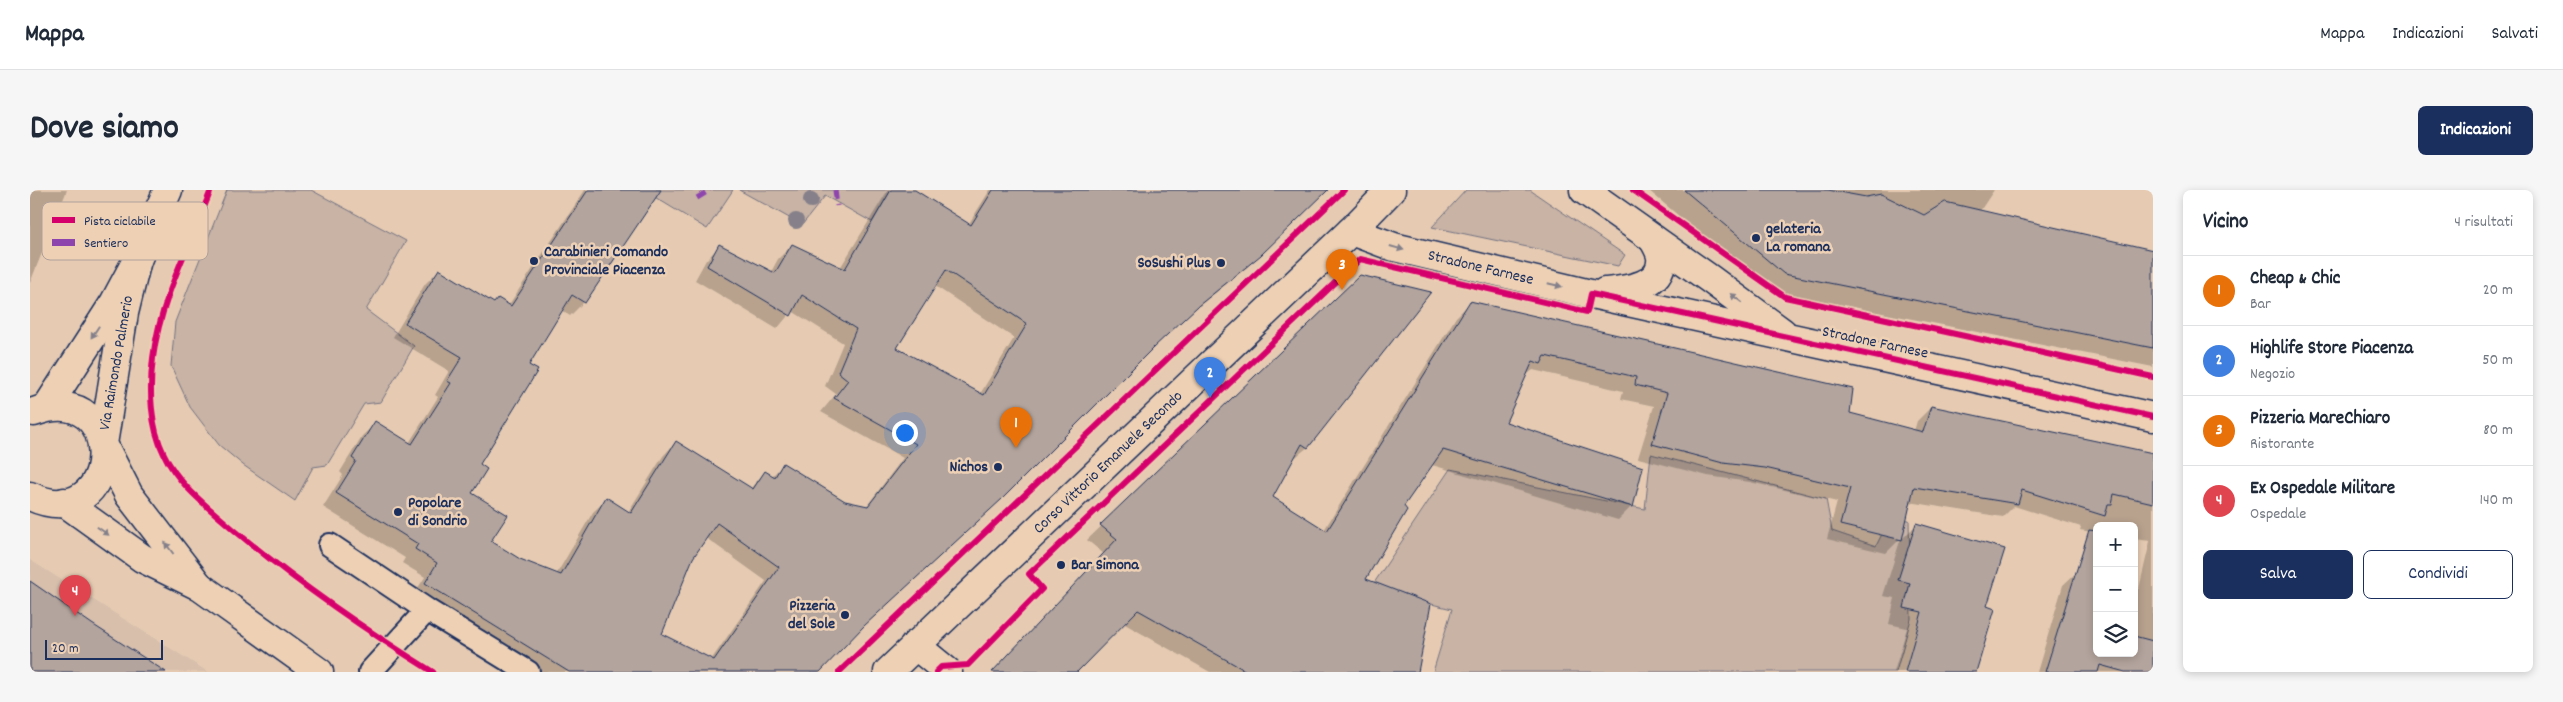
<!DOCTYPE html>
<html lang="it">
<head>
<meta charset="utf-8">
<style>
  :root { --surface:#fff; --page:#f6f6f7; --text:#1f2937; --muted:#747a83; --line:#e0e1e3; --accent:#1b2f5e }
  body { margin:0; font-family:Dekko,sans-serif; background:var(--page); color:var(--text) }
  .controls { position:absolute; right:15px; bottom:15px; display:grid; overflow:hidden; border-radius:8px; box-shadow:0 2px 8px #0003 }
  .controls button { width:45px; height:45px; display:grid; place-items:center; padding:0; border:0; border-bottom:1px solid var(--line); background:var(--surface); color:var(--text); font:25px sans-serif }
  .scale { position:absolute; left:15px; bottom:12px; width:118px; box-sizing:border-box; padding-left:5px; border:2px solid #1b2f5e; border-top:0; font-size:14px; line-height:18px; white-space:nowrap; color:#1b2f5e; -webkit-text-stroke:4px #eed1b5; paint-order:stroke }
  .you { position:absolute; left:874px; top:242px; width:18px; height:18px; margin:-12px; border:4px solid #fff; border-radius:50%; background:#1a73e8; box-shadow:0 0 0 8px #1a73e833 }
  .badge { display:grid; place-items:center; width:32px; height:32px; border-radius:50%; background:var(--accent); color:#fff; font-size:16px; font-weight:700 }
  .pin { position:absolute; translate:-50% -41px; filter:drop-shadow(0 1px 2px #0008) }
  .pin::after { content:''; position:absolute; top:26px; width:18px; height:15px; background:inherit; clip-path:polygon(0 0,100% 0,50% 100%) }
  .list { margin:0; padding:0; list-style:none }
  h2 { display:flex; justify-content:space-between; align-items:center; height:65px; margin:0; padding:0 20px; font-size:21px }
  h2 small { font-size:16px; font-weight:400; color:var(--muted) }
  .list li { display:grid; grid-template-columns:32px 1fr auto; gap:15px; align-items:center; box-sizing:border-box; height:70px; padding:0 20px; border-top:1px solid var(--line) }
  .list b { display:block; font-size:19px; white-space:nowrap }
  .list p { margin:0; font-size:16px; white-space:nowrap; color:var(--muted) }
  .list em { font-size:16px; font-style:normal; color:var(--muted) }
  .actions { display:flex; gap:10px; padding:15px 20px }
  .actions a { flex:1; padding:11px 0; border:1px solid var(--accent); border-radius:8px; text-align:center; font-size:18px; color:var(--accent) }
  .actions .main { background:var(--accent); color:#fff }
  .icon { flex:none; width:28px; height:28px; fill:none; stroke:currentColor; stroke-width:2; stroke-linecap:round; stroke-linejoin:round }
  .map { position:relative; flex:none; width:2123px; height:482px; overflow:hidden; border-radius:8px }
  header { display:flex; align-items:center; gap:30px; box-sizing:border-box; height:70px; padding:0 25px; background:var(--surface); border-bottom:1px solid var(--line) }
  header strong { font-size:24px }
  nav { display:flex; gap:28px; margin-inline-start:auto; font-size:18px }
  .intro { display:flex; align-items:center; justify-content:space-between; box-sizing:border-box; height:120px; padding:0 30px }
  h1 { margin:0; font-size:35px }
  .button { padding:12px 22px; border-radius:8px; background:var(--accent); color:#fff; font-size:18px; font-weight:700 }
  main { display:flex; gap:30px; padding:0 30px }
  aside { flex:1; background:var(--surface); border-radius:8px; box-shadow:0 2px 8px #0003 }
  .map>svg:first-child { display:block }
  .built { fill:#d7bfac }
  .green { fill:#c8b3a5; stroke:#727182 }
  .shadow { fill:#0003; fill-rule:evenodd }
  .building { fill:#b3a49d; stroke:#1b2f5e; fill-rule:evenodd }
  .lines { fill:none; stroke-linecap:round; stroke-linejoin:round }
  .lane-casing { stroke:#1b2f5e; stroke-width:26 }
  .street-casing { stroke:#1b2f5e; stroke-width:31 }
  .secondary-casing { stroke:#1b2f5e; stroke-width:31 }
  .lane { stroke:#eed1b5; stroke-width:22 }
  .street { stroke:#eed1b5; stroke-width:28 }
  .secondary { stroke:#eed1b5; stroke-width:28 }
  .quiet { stroke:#8e44ad; stroke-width:5; stroke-dasharray:10 5; stroke-linecap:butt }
  .cycleway-casing { stroke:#eed1b5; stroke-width:9 }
  .cycleway { stroke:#d6006c; stroke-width:6 }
  .tree { fill:#85808a }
  .oneway { fill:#84808a }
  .poi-dot { fill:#1b2f5e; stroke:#eed1b5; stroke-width:2 }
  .labels { text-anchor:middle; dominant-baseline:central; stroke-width:5; stroke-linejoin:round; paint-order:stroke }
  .poi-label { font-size:16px; font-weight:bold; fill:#1b2f5e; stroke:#eed1b5; text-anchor:start }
  .street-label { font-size:16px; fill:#1b2f5e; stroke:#eed1b5 }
  .key { fill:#eed1b5; stroke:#afa09b; stroke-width:1 }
  .key-label { font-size:14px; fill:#1b2f5e }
</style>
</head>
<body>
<header>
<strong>Mappa</strong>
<nav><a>Mappa</a><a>Indicazioni</a><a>Salvati</a></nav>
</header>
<div class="intro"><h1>Dove siamo</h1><a class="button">Indicazioni</a></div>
<main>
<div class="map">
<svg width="2123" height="482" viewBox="0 0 2123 482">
  <rect width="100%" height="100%" fill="#e6cbb2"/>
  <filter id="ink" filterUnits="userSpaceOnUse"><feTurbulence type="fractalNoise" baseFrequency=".02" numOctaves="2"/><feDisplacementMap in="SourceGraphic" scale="10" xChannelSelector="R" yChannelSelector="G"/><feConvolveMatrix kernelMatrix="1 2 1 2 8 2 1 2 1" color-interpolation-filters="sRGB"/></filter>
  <g filter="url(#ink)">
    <path class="built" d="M0,370L178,482H0Z"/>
    <path class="green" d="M197,0H281L376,51L336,120L384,156L351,212L334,214L297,275L283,277L265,311L213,275L189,255L160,217L141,176L145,132Z
      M626,0H703L677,39L623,6Z
      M709,0H861L842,32L795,6L772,35Z
      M1436,0H1500L1595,65L1588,76L1402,37Z
      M1621,264L1796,309L1802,341L1846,356L1860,328L1879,330L1881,429L1866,482H1403L1422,419L1340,399L1420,279L1615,319Z"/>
    <path class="shadow" d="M0,0H37L0,93Z
      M555,0H629L554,112L540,126L531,120L497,175L448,274L441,303L459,351L490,370L526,385L563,322L577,309L598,322L633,266L646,252L720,299L735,282L742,286L753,275L815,313L836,317L873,268L791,222L806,204L795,196L813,153L762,121L747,139L665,90L676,70L690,56L741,82L748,69L762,55L810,78L858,0H882L938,35L960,0H1296L1216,78L1153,129L824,444L788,482H501L382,407L395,387L372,373L375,368L293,317L313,285L310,282L332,246L346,233L379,253L408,207L405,205L419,181L363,147L395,94L409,80L463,114L478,116ZM905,96L984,148L950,204L865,159ZM676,348L736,391L681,470L630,444L662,368Z
      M1618,0H1964L1950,21L2123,62V177L1737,100Z
      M1330,87L1278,257L1262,270L1242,308L1294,340L1426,127L1440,113L1819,224L1884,241L1887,231L1901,217L2123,265V482H2007L2033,395L2048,381L2067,463H2104V397L2109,399L2120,351L2104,349V336H2067V343L2050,340L2051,337L1984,316L1973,327L1879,312L1870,349L1856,363L1797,349L1807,312L1720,292L1678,286L1608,268L1624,216L1591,209L1593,201L1503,180L1494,187L1474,233L1602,316L1588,330L1402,275L1372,316L1334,390L1386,482H1180L1093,433L1045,482H962L1074,364L1057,350Z
      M1887,334L1956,417L1945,482H1864L1877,438L1859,434L1865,408L1853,406L1870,351Z"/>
    <path class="building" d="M558,0H631L555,113L542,105L499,175L508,180L450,274L457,279L442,303L478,325L461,351L490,369L531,385L576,307L601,323L646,251L723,299L735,281L745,287L753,273L815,311L838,316L886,254L804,208L818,190L808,182L826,139L772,105L761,126L677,76L689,54L745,83L762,54L815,79L861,0H885L941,35L963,0H1298L1231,65L1168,116L1123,158L972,309L834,436L790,482H539L395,393L407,373L385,359L388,354L306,303L326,271L322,268L345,231L382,254L421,193L417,191L432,167L375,133L409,79L464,113L468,108L481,116ZM916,80L997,134L954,205L867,158ZM687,333L749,377L684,470L632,444L663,368Z
      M1654,0H1798L1836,7L1851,4L1894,25L1915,12L2123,60V158L1754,84Z
      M1330,85L1401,102L1278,258L1272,254L1243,307L1297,341L1440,111L1823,199L1820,223L1893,242L1901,216L2123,263V313L2084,304L2082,314H2078L2075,326L1992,300L1988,314L1884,297L1872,350L1810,335L1820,298L1735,278L1693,273L1622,254L1637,203L1605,195L1606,187L1515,166L1511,174L1503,171L1476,232L1613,277L1603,317L1413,260L1374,316L1377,320L1336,389L1401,414L1388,482H1218L1108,420L1047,482H962L1087,349L1070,335Z
      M1886,333L1975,359L1957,416L1965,419L1946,482H1875L1892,422L1874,418L1880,393L1868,390Z
      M2059,340L2067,341V463H2104V446L2123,451V482H2095L2070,475L2068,482H2015Z
      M0,391L62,434L136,482H0Z"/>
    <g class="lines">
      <g class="lane-casing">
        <path id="lane" d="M300,355L397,420L340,482
          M397,420L498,482"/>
      </g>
      <g class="street-casing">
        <g id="street">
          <path d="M107,70L94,123L73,254L99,305L169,396"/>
          <path d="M17,217L84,113L107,70L138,0"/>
          <path d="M0,306C92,349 100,186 4,222"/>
          <path d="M34,312L112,368L169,396L289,482"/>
          <path d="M885,455L918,482"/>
          <path id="s1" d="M858,482L1321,41L1361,0"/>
        </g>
      </g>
      <g class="secondary-casing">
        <g id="secondary">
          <path d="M1554,0L1680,89L1752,142"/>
          <path id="s2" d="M1321,41L1364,57L1561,104L2123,227"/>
          <path d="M1575,102C1595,100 1634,97 1631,67C1630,61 1626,54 1623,49"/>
        </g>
      </g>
      <use href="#lane" class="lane"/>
      <use href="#street" class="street"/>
      <use href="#secondary" class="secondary"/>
      <path class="quiet" d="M805,0L807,16
        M667,8L680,0"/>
      <g class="cycleway-casing">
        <path id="cycleway" d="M181,0C160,54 130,110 123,168C119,199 120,236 134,264C148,295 178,317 203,339C267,393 332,438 403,482
          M1603,0L1755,107L2123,187
          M809,482L1314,0
          M906,482L911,477L938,475L1012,399L999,384L1330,69L1557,122L1561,104L2123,227"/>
      </g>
      <use href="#cycleway" class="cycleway"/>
    </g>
    <g class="tree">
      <circle cx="781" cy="10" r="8"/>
      <circle cx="766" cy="31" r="8"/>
    </g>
    <defs><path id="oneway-solid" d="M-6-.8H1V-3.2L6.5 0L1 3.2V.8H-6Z" transform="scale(1.25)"/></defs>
    <g class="oneway">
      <use href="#oneway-solid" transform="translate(1367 58) rotate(16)"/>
      <use href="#oneway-solid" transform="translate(1525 95) rotate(13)"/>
      <use href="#oneway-solid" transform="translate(1706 108) rotate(-143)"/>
      <use href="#oneway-solid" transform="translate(65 142) rotate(123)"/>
      <use href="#oneway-solid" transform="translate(73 341) rotate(35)"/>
      <use href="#oneway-solid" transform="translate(139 358) rotate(-127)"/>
    </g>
  </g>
  <g class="poi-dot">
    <circle cx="1726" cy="48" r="5"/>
    <circle cx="504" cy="71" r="5"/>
    <circle cx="1191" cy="73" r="5"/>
    <circle cx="968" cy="277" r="5"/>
    <circle cx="368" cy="322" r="5"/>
    <circle cx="1031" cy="375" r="5"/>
    <circle cx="815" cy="425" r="5"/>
  </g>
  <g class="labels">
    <g class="poi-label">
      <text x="1736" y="39">gelateria<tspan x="1736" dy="18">La romana</tspan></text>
      <text x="514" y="62">Carabinieri Comando<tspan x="514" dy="18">Provinciale Piacenza</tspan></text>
      <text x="1181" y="73" text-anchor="end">SoSushi Plus</text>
      <text x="958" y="277" text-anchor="end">Nichos</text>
      <text x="378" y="313">Popolare<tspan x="378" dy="18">di Sondrio</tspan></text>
      <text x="1041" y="375">Bar Simona</text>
      <text x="805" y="416" text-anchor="end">Pizzeria<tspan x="805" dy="18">del Sole</tspan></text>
    </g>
    <g class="street-label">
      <text stroke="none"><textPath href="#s2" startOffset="135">Stradone Farnese</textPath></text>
      <text transform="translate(1845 153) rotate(12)">Stradone Farnese</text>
      <text transform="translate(87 173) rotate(-80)">Via Raimondo Palmerio</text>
      <text stroke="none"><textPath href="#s1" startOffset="304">Corso Vittorio Emanuele Secondo</textPath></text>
    </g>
  </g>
  <rect x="12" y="12" width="166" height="58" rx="8" class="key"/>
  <rect x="22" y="27" width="23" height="6" fill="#d6006c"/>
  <rect x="22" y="49" width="23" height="7" fill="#8e44ad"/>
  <g class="key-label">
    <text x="54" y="35">Pista ciclabile</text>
    <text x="54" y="57">Sentiero</text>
  </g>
</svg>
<div class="controls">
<button>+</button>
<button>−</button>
<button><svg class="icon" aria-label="layers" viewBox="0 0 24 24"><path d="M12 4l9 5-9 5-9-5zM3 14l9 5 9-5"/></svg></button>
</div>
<div class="scale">20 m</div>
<div class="you"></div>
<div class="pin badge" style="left:986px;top:258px;background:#e8710a">1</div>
<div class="pin badge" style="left:1180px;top:208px;background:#3f7fe0">2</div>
<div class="pin badge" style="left:1312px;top:100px;background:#e8710a">3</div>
<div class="pin badge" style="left:45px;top:426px;background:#e0444e">4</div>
</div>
<aside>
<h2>Vicino<small>4 risultati</small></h2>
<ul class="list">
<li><span class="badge" style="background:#e8710a">1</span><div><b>Cheap &amp; Chic</b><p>Bar</p></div><em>20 m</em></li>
<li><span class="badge" style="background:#3f7fe0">2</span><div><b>Highlife Store Piacenza</b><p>Negozio</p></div><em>50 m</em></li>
<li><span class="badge" style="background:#e8710a">3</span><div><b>Pizzeria MareChiaro</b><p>Ristorante</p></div><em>80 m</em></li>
<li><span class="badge" style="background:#e0444e">4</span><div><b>Ex Ospedale Militare</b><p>Ospedale</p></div><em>140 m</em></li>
</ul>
<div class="actions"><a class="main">Salva</a><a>Condividi</a></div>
</aside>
</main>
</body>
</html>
